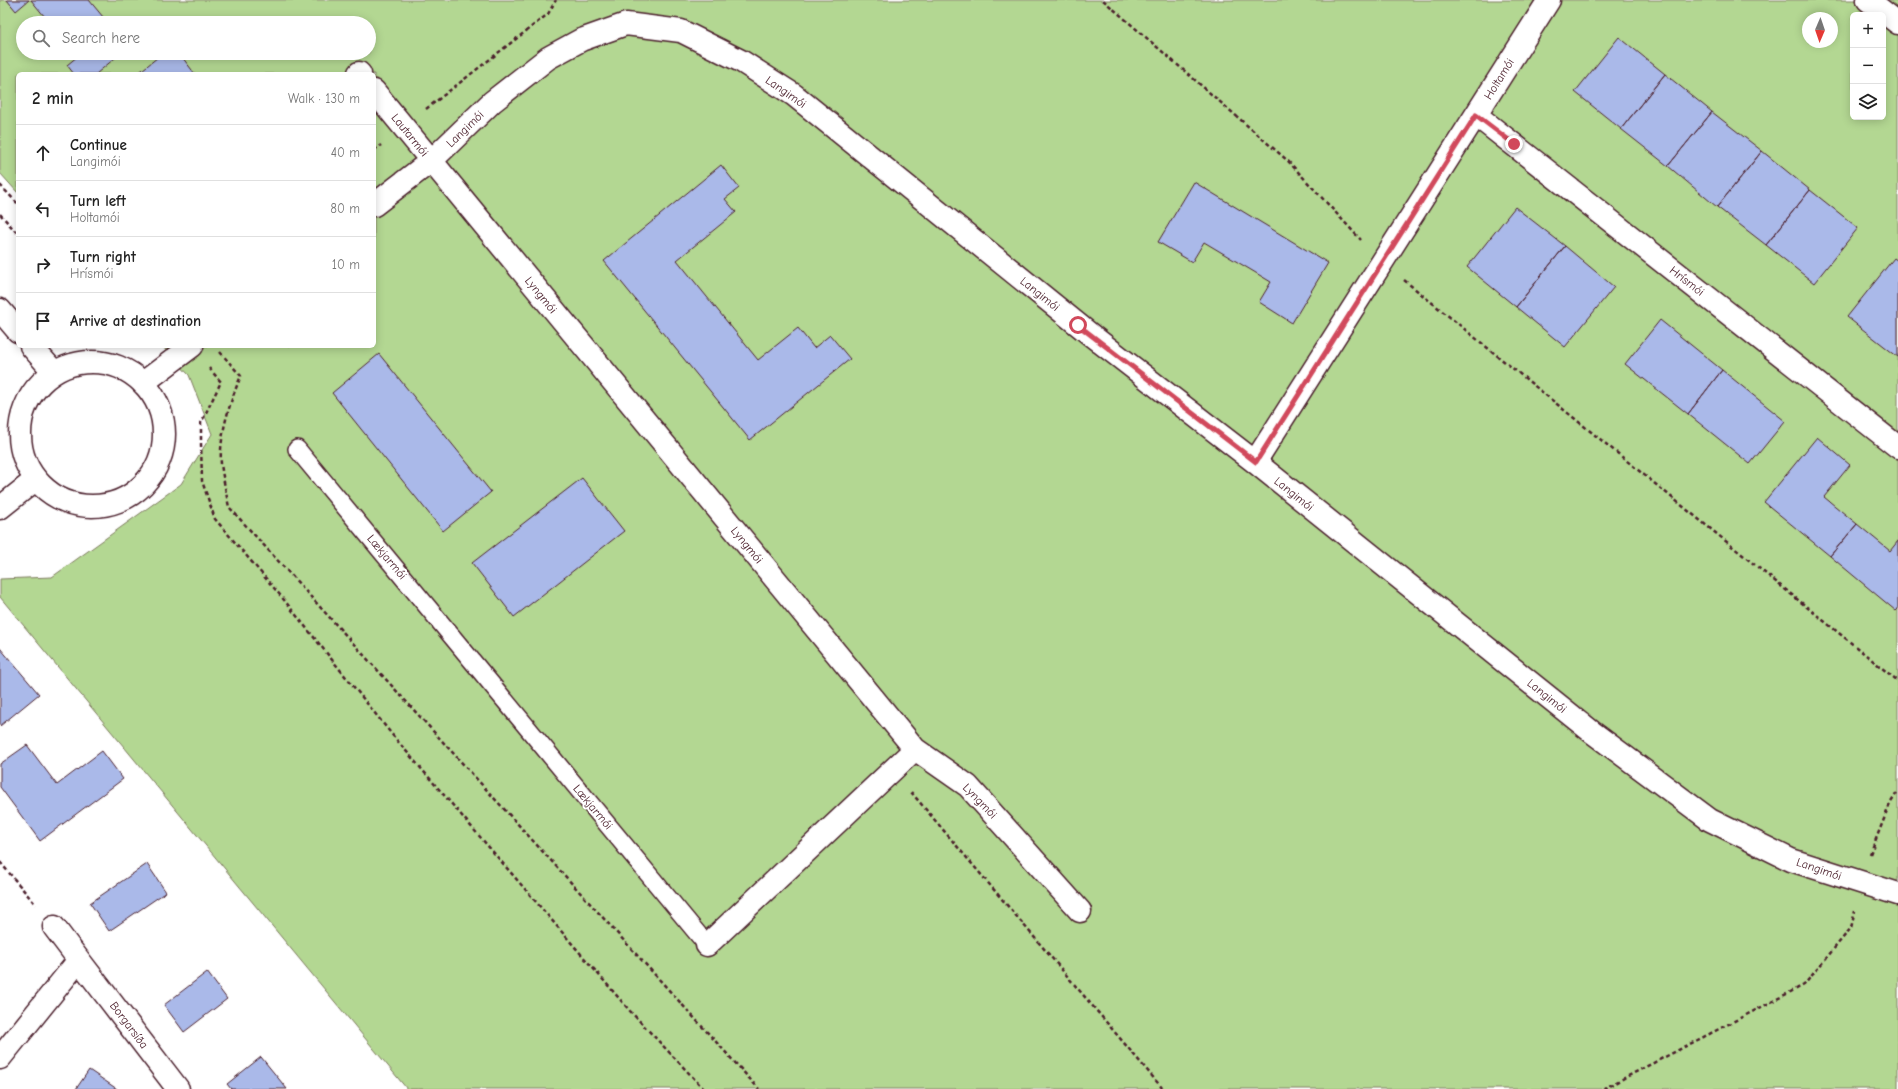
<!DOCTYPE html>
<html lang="en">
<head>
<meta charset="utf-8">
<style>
  :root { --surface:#fff; --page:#f6f6f6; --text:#222; --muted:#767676; --line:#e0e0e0 }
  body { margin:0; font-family:"Comic Neue",sans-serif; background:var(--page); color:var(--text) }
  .controls { position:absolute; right:12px; top:12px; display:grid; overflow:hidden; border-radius:6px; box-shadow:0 2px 10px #0003 }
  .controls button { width:36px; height:36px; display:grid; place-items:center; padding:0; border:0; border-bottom:1px solid var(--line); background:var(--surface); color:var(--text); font:20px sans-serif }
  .compass { position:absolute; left:1802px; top:12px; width:36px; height:36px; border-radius:50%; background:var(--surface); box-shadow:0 2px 10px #0003; rotate:182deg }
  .stop { position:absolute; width:12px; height:12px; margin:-9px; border:3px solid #d1495b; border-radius:50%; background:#fff }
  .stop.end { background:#d1495b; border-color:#fff; box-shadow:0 1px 4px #0008 }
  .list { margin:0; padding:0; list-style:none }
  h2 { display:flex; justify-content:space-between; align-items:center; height:52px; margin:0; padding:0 16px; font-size:17px }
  h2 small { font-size:13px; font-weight:400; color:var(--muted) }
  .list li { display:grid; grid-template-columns:26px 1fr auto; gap:12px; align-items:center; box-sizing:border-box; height:56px; padding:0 16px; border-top:1px solid var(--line) }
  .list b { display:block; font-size:15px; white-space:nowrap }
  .list p { margin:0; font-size:13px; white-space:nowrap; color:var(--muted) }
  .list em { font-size:13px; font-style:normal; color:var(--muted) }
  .icon { flex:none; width:22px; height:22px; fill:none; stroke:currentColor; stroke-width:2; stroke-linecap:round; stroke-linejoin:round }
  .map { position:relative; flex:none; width:1898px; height:1089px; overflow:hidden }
  .search { position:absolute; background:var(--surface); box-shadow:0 2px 10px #0003; left:16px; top:16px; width:360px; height:44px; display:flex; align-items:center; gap:10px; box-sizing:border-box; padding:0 14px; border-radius:22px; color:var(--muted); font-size:15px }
  .panel { position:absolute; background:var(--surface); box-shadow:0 2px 10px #0003; left:16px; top:72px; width:360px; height:276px; border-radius:6px }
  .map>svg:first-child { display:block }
  .green { fill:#b3d792; stroke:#7e7b5e; fill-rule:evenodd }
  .building { fill:#aab9e9; stroke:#4a1f2b }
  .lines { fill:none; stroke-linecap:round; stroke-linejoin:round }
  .lane-casing { stroke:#4a1f2b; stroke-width:20 }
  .street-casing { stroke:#4a1f2b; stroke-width:25 }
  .secondary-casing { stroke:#4a1f2b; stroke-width:25 }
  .path { stroke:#4a1f2b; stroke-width:2.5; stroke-dasharray:4 3; stroke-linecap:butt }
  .lane { stroke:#fff; stroke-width:17 }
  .street { stroke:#fff; stroke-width:22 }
  .secondary { stroke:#fff; stroke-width:22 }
  .route { stroke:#d1495b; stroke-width:5 }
  .labels { text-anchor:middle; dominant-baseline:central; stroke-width:4; stroke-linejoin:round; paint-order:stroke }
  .street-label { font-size:12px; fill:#4a1f2b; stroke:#fff }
</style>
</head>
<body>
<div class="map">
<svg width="1898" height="1089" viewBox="0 0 1898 1089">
  <rect width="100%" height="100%" fill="#fff"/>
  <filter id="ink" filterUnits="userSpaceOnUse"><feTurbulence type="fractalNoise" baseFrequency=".025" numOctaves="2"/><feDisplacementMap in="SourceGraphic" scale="8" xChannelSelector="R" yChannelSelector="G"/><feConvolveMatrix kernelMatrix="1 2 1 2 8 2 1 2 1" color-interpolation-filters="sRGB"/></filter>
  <g filter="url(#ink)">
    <path class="green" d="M0,0H1898V1089H407L0,597V579L52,577L181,484L212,434L189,375L162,346H374V74H18V193L0,173ZM1853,15H1883V117H1853ZM1808,18H1832V42H1808ZM23,23H369V53H23Z"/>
    <path class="building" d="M7,0H29L16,11Z
      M31,0H89L108,23H50Z
      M1619,37L1665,74L1621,129L1575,92Z
      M75,53H121L96,74H74L67,65L78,56Z
      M163,53H179L195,74H137Z
      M1665,74L1712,112L1668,166L1621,129Z
      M1712,112L1762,151L1717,207L1668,166Z
      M1762,151L1810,190L1766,245L1717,207Z
      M721,165L739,188L725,199L736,212L677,260L758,360L798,328L814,348L830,335L850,359L750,440L604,261Z
      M1194,182L1328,263L1292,323L1259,302L1271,282L1204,242L1192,262L1158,242Z
      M1810,190L1858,228L1814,283L1766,245Z
      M1515,207L1565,246L1516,307L1467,267Z
      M1565,246L1614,287L1565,347L1516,307Z
      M1894,258L1898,261V357L1847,317Z
      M1660,320L1722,370L1688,414L1625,364Z
      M379,354L491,492L443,531L332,393Z
      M1722,370L1785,421L1750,464L1688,414Z
      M1817,437L1850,465L1824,497L1857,524L1830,556L1764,502Z
      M582,478L624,531L514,617L472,563Z
      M1857,524L1890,551L1898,541V609L1896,611L1830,556Z
      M0,648L39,694L0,726Z
      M27,745L57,785L102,751L123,779L40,841L0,787V764Z
      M147,864L166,892L109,931L90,903Z
      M207,972L227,999L184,1032L164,1005Z
      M261,1057L287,1089H231L227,1084Z
      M89,1070L117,1089H76Z"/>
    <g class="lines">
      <g class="lane-casing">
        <path id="lane" d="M297,449L707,945"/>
      </g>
      <g class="street-casing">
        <path id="street" d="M1868,0L1898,23
          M359,73L360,74
          M374,91L915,749L968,786L1080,911
          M1476,115L1898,447
          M374,205L431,161L492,102L548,58L581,40L626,24L681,31L741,61L794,95L1091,335L1255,462L1592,732L1710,820L1791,860L1898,894
          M143,383L192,346
          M1255,462L1549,0
          M0,508L35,480
          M54,927L79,960
          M707,945L915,749
          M0,1058L79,960L178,1089"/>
      </g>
      <g class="secondary-casing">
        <path id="secondary" d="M0,310L18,331
          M31,346L54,372
          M20 434a72 72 0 1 1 144 0a72 72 0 1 1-144 0Z"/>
      </g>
      <path class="path" d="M1103,0L1288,161L1361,240
        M426,109L548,14L556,0
        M374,150L381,145
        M0,185L18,204
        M0,214L18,234
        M1404,280L1898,681
        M220,352L241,376C230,401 219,436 221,464C223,478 226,493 229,507L759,1089
        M209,368L221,382L201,423V443L202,481L215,519L280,595L394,737L630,1011L704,1089
        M911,792L1163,1089
        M1870,854L1890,804L1898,791
        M0,862L36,905
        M1603,1089L1804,985L1851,928L1855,911"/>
      <use href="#lane" class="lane"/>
      <use href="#street" class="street"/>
      <use href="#secondary" class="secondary"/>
    </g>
  </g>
  <g class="lines" filter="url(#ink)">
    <path class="route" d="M1078,325L1256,462L1476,115L1514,144"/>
  </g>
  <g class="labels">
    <g class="street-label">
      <text transform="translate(1499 79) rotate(-58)">Holtamói</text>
      <text transform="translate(786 92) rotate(35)">Langimói</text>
      <text transform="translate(465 129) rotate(-44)">Langimói</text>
      <text transform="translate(410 135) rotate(51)">Lautarmói</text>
      <text transform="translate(1687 281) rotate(38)">Hrísmói</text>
      <text transform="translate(1040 294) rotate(39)">Langimói</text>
      <text transform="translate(541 295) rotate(51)">Lyngmói</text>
      <text transform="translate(1294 494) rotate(39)">Langimói</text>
      <text transform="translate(747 545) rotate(51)">Lyngmói</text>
      <text transform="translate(387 557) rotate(50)">Lækjarmói</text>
      <text transform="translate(1547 696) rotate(39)">Langimói</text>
      <text transform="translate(980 801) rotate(46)">Lyngmói</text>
      <text transform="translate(593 807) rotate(50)">Lækjarmói</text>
      <text transform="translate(1819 869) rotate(19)">Langimói</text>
      <text transform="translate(129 1025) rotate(53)">Borgarsíða</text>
    </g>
  </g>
</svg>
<div class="controls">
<button>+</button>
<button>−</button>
<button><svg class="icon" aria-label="layers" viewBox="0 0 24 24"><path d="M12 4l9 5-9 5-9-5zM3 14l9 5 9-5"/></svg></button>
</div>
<svg class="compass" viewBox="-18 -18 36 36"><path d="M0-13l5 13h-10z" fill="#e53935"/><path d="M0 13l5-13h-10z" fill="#767676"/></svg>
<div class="stop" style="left:1078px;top:325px"></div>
<div class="stop end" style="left:1514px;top:144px"></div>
<div class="search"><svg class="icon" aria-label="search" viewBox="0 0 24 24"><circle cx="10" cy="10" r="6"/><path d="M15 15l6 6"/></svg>Search here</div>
<section class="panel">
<h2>2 min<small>Walk · 130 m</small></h2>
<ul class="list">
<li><svg class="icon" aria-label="ahead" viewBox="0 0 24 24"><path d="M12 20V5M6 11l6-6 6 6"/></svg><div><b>Continue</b><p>Langimói</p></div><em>40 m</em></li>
<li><svg class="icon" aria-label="left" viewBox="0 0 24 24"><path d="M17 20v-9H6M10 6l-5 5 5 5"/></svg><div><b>Turn left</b><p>Holtamói</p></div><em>80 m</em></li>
<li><svg class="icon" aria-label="right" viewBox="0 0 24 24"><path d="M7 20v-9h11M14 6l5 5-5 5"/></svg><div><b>Turn right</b><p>Hrísmói</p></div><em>10 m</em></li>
<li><svg class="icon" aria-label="arrive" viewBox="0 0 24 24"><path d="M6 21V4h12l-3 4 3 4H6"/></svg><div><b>Arrive at destination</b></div></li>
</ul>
</section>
</div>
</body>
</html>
